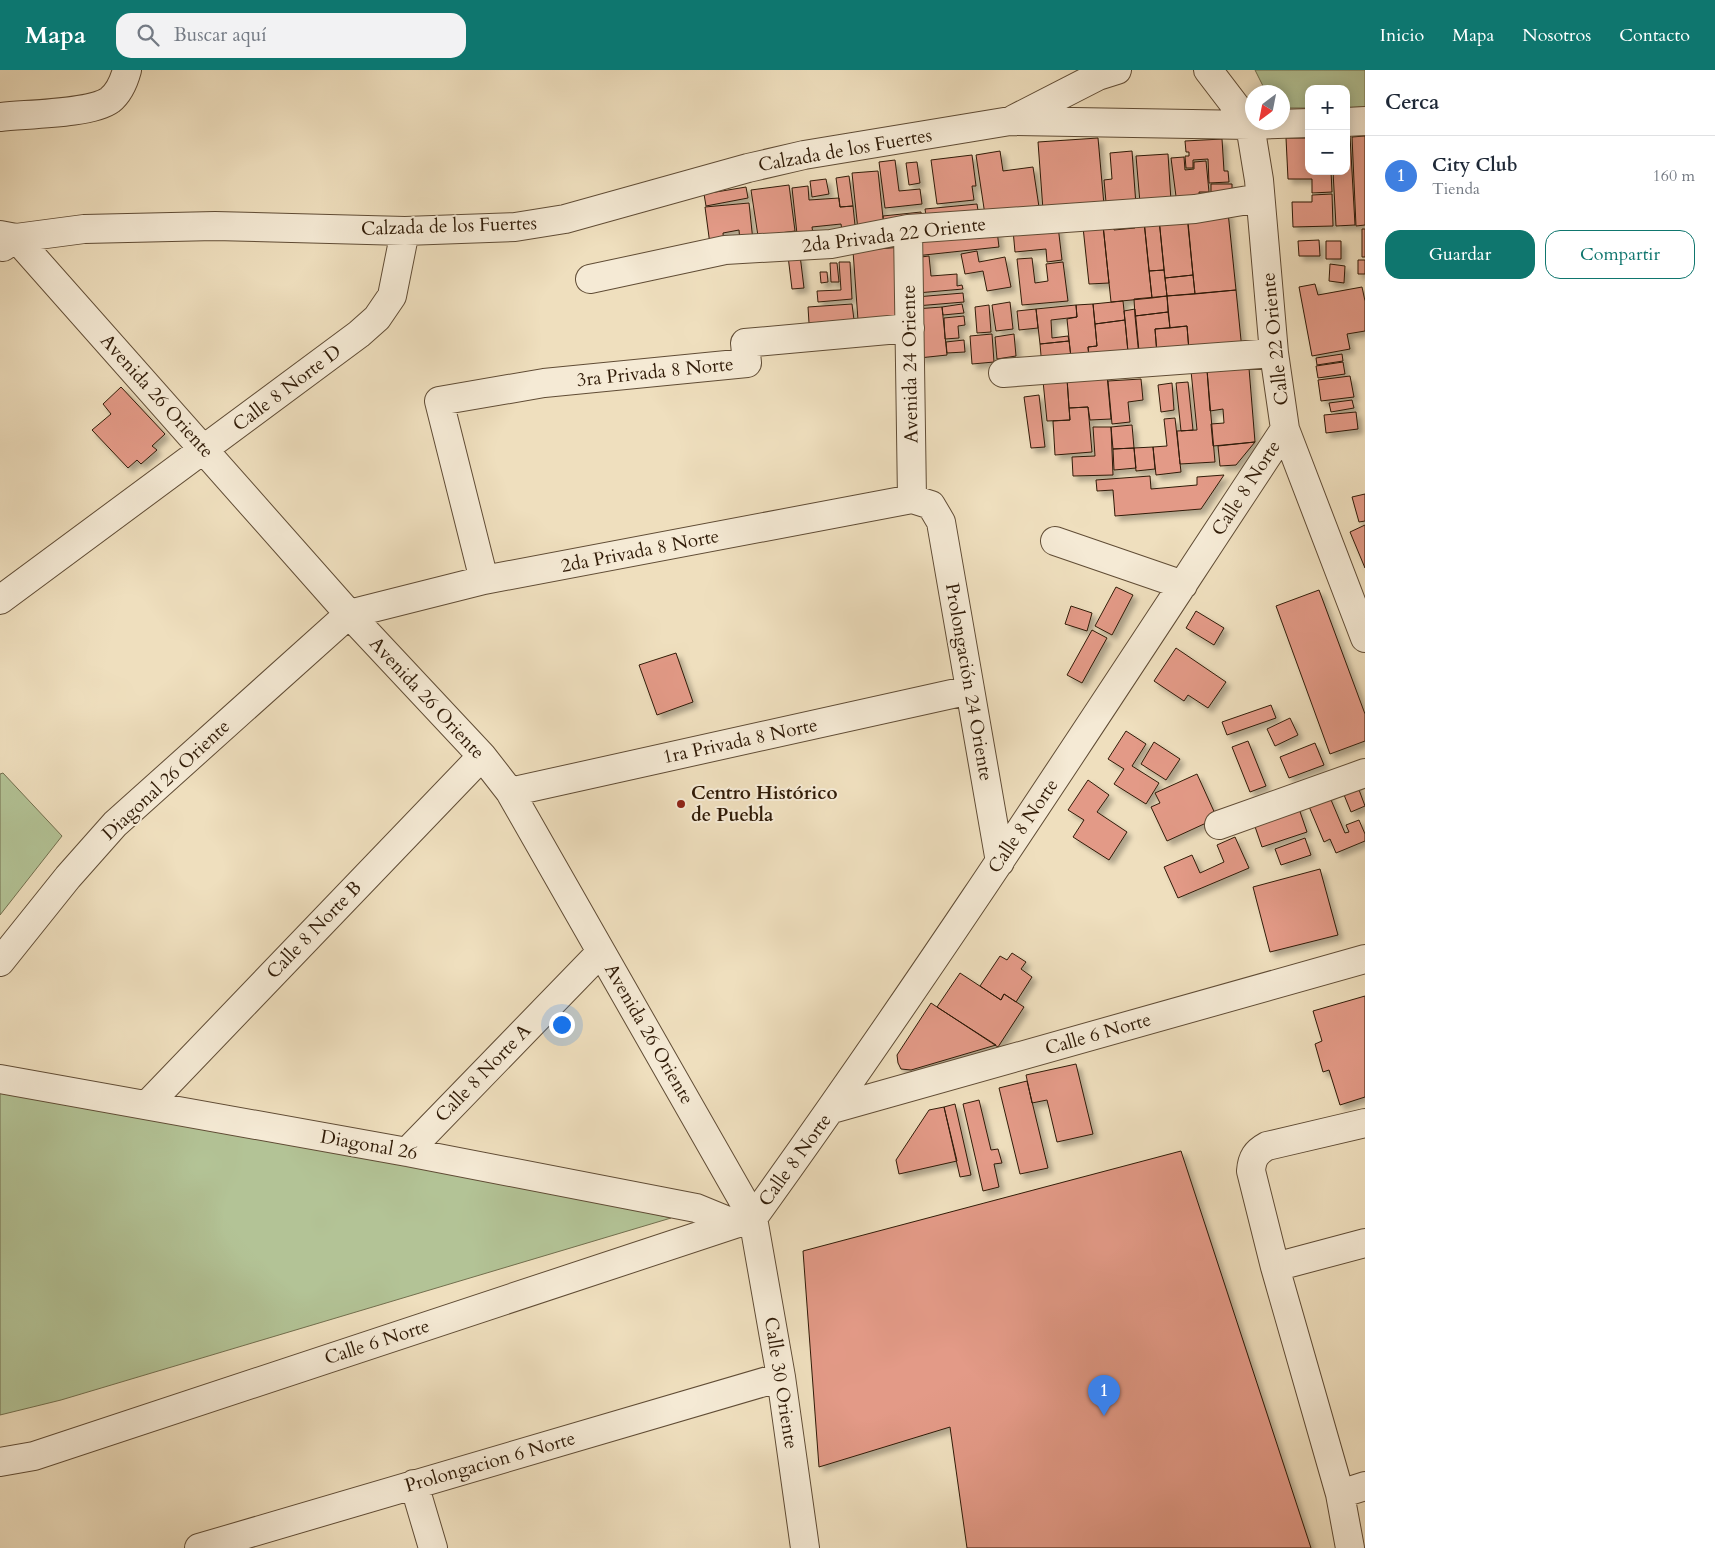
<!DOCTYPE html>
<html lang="es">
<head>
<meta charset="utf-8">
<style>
  :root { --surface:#fff; --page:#f2f2f3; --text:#1f2937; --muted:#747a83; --line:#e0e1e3; --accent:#0f766e }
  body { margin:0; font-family:Cardo,serif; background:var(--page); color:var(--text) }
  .controls { position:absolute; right:15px; top:15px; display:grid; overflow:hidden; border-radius:10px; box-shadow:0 2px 12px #0003 }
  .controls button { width:45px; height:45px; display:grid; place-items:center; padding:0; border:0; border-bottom:1px solid var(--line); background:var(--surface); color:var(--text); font:25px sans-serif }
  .compass { position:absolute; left:1245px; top:15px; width:45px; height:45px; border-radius:50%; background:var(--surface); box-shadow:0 2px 12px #0003; rotate:212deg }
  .you { position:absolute; left:561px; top:954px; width:18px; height:18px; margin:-12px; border:4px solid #fff; border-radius:50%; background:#1a73e8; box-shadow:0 0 0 8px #1a73e833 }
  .badge { display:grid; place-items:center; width:32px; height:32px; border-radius:50%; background:var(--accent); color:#fff; font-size:16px; font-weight:700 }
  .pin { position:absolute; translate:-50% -41px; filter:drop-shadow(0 1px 2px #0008) }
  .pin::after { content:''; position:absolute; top:26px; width:18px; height:15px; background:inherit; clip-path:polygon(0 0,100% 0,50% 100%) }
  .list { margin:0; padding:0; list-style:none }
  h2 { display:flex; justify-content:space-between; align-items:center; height:65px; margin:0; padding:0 20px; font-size:21px }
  h2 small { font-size:16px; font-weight:400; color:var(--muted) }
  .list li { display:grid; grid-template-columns:32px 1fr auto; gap:15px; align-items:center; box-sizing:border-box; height:80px; padding:0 20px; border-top:1px solid var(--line) }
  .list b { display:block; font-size:19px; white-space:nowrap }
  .list p { margin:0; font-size:16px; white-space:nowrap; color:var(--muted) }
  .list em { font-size:16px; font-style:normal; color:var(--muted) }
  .actions { display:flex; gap:10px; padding:15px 20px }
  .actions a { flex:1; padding:11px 0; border:1px solid var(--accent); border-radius:15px; text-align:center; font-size:18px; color:var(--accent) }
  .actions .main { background:var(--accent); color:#fff }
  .icon { flex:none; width:28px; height:28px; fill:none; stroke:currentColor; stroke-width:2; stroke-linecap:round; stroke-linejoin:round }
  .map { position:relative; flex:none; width:1365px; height:1478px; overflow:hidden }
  header { display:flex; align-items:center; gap:30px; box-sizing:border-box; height:70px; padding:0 25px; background:var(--accent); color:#fff }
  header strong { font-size:24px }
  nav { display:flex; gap:28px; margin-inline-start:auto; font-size:18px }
  .search { width:350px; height:45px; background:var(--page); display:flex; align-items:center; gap:12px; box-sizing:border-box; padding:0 18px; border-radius:15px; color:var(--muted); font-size:19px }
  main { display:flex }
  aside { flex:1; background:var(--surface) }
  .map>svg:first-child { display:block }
  .green { fill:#b3c396; stroke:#726f4e }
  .building { fill:#e39a87; stroke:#301b07; filter:url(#shadow) }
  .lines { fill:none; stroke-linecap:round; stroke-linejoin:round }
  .minor-casing { stroke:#604c35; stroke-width:30 }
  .minor { stroke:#f5ead5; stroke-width:28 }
  .poi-dot { fill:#8f2418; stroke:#f5ead5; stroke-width:2 }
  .labels { text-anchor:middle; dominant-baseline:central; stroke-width:4; stroke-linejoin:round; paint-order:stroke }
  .street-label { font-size:19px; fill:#301b07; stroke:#f5ead5 }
  .poi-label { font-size:19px; font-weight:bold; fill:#301b07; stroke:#f5ead5; text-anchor:start }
</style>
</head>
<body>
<header>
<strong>Mapa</strong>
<div class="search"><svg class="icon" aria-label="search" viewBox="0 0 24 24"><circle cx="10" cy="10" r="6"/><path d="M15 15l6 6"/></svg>Buscar aquí</div>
<nav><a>Inicio</a><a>Mapa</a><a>Nosotros</a><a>Contacto</a></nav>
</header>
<main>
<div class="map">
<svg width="1365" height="1478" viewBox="0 0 1365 1478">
  <defs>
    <filter id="shadow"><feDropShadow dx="4.5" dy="4.5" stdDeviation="2.5" flood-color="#0004"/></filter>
  </defs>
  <rect width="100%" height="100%" fill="#efdfbe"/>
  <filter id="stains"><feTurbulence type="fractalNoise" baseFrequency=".004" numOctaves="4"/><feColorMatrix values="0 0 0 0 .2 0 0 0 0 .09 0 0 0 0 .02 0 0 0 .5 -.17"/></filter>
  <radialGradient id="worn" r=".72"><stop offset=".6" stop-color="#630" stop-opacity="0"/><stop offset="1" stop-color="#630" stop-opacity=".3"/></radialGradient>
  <path class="green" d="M1255,0H1365V37L1346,38V19H1309V38H1283L1282,22H1266Z
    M3,703L62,766L0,845V704Z
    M0,1018L399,1085L671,1148L61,1330L0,1345Z"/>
  <path class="building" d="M1346,66H1350L1355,155L1336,156L1333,101H1346Z
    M1365,66V155L1356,156L1352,67Z
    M1098,68L1104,135L1043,140L1038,72Z
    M1286,68H1309V101H1331L1332,122L1312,123V109H1288Z
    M1222,69L1224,101H1228L1229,112L1209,113L1208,89L1193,90V98H1186L1185,86H1189V82H1186L1185,71Z
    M1000,81L1003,101L1033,97L1039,137L985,145L976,85Z
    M1132,81L1136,135L1106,132L1104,110L1112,109L1110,83Z
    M1168,84L1171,131L1140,133L1136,86Z
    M972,85L976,116H972L974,130L937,134L931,90Z
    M1184,87L1185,100L1194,99V92L1206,91L1209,122H1199L1200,132L1177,134L1171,88Z
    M895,90L899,121L920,119L922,134L885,138L879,92Z
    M917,92L920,113L909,115L906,93Z
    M878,101L884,157L858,160L852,103Z
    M849,106L853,136L840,137L836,108Z
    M826,109L829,124L812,127L810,111Z
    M1211,114H1232V131L1211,132Z
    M789,115L795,161L758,166L751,120Z
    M808,116L809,130L839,128L840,137L853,136L856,165L843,167L841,154L812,157L814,172L798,173L792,118Z
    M746,117L748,128L706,136L704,124Z
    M1332,124L1333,156L1293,157L1292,132H1312V125Z
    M749,133L753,171L740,172L739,160L723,163L724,178L711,182L705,137Z
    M977,134L979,147L927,152L925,139Z
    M921,142L922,152L884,157L883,146Z
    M1228,142L1236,220L1195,224L1187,146Z
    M1159,149L1164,200L1149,201L1144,151Z
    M1159,149L1188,152L1193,205L1165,208Z
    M1135,151H1144L1152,228L1111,232L1103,155L1113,154L1114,160L1135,158Z
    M996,153L999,177L915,186L912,162Z
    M1103,155L1109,213L1089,214L1083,157Z
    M1058,156L1062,190L1047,192L1046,179L1015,182L1013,160Z
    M1362,159H1365V187H1362Z
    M1319,170L1320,186H1299L1298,171Z
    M1326,171H1341V189H1326Z
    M902,177L907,247L858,250L853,181Z
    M977,181L979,192L1005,187L1011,217L987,221L983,201L965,204L961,184Z
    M800,185L804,218L792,219L788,186Z
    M929,186L931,206L957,204V216L962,215L963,219L917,223L913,188Z
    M1032,188L1035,213L1048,211L1046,194L1063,192L1068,231L1022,235L1017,189Z
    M1358,190H1365V204H1358Z
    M839,192H850L852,229L818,232L817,221L841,220Z
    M830,193H837L839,212H831Z
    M1330,194L1345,196L1344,213L1329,211Z
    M1164,200L1167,226L1152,228L1149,201Z
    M820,202H827L828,212L821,213Z
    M1193,205L1195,224L1167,226L1165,208Z
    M1315,214L1318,225L1362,217L1365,231V261L1347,264L1350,279L1312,286L1299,217Z
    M1236,220L1242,280L1189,281L1187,256L1170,258L1167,226Z
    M963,223L964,232L916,236V227Z
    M1167,226L1168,242L1135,246L1134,229Z
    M1123,231L1125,250L1095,254L1093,234Z
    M1010,232L1013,259L996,261L992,235Z
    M852,234L854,250L809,253L808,237Z
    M962,234L964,243L943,245L942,237Z
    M1093,234L1097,276L1088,277L1089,287L1071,289L1067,249L1077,247L1076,235Z
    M989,235L991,262L977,263L975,237Z
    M1076,235L1077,247L1051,250L1052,268L1068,266L1069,271L1040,274L1036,239Z
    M942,237L947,285L919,288L915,239Z
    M1036,239L1038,258L1019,260L1017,241Z
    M1135,239L1139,281L1128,282L1124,241Z
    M1168,242L1170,258L1155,259L1157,284L1139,286L1135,246Z
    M964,246L965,255L958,256L959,268L945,269L944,248Z
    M1125,250L1128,282L1089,287L1088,277L1097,276L1095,254Z
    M1187,256L1189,281L1157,284L1155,259Z
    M992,264L994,292L972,294L970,266Z
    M1014,264L1016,286L997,289L995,267Z
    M964,270L965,282L947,283L946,272Z
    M1069,271L1072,294L1042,297L1040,274Z
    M1342,284L1343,291L1317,295L1316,288Z
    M1248,286L1255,372L1213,376L1211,354L1224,353L1223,339L1210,341L1207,300Z
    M1343,292L1345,304L1318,308L1316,296Z
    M1207,300L1215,392L1180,394L1177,361L1197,360L1191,301Z
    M1107,305L1111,349L1090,350L1088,337L1069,338L1067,309Z
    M1350,306L1354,327L1321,331L1318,310Z
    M1067,309L1070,350L1047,351L1043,311Z
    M1141,309L1143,330L1128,332L1130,352L1112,354L1108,311Z
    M1188,312L1193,360L1181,361L1176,313Z
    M1172,313L1174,340L1161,342L1158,315Z
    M121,317L165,364L152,376L157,380L141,394L137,390L128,398L92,360L111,344L103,334Z
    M1039,325L1045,377L1031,378L1024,327Z
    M1352,330L1354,338L1331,342L1329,333Z
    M1088,337L1092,382L1055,385L1053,351L1070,350L1069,338Z
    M1356,342L1358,359L1326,363L1324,345Z
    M1175,348L1181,402L1156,405L1153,377L1167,376L1164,349Z
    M1132,355L1134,378L1113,379L1111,357Z
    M1093,357H1111L1113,405L1073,406L1072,387L1095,386Z
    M1255,372L1236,395L1220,396L1218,376Z
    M1153,377L1155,399L1136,401L1134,378Z
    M1134,378L1136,398L1114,400L1113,379Z
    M1224,405L1201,439L1115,446L1113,420L1097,421L1096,410L1150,406L1151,419L1197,415V407Z
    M1365,424V451L1359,452L1352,427Z
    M1365,455V498L1350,462Z
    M1116,517L1133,525L1112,565L1095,556Z
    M1319,520L1365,644V671L1330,684L1276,536Z
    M1071,536L1092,543L1087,561L1065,554Z
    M1196,541L1224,558L1214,575L1186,558Z
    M1092,560L1107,568L1082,613L1067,605Z
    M1176,578L1226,612L1208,638L1188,625L1184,631L1154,611Z
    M676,583L693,632L657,645L639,595Z
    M1271,635L1276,648L1227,665L1222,652Z
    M1290,648L1298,665L1275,676L1267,659Z
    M1126,661L1146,674L1132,696L1159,713L1146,734L1114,714L1124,699L1108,689Z
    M1248,671L1266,716L1250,722L1232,677Z
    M1154,672L1180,689L1166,710L1141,694Z
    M1315,673L1324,695L1289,708L1280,687Z
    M1197,704L1217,748L1167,771L1151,737L1160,733L1155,723Z
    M1355,709L1365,736L1351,742L1340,715Z
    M1088,710L1109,725L1097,742L1127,762L1109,790L1073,767L1084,750L1068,740Z
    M1326,718L1345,763L1349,762L1346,755L1359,750L1365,764V771L1336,783L1330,769L1324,772L1305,727Z
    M1296,730L1307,762L1262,777L1251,745Z
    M1235,767L1249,798L1178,828L1164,797L1192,785L1200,803L1224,792L1217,775Z
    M1305,768L1311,785L1281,795L1275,779Z
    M1320,799L1338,865L1270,882L1253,817Z
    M1012,883L1026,892L1021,899L1032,907L1016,932L1004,924L1001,930L980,916L1000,886L1007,890Z
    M960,903L1001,930L1004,924L1024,937L998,977L937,937Z
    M1365,926V1027L1340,1035L1329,1000L1323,1002L1315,974L1322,971L1313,941Z
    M931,933L937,937L996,975L911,1000L901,999L898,993L897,985Z
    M1076,994L1093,1064L1057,1072L1047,1030L1032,1033L1026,1005Z
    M1027,1011L1048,1098L1020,1104L999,1018Z
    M979,1030L991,1080L998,1079L1002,1093L994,1094L999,1117L983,1121L963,1034Z
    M955,1034L971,1105L960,1107L944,1037Z
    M944,1037L957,1091L899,1104L896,1090L929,1040Z
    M1181,1081L1311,1478H967L950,1357L819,1397L803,1181Z"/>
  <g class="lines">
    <g class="minor-casing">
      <path id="minor" d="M1208,0L1250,55L1259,110L1274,283L1285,359L1365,568
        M0,47C25,44 91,44 110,30C120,22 124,11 127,0
        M1014,49L1098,6L1117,0
        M1346,52L1365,51
        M908,159L912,429
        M0,165L16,168L349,544L482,686L510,722L753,1148L781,1307L805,1478
        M3,177L16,168L84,159L215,156L405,161L515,157L565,149L748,98L804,85L1010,51L1250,55L1309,53
        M590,209L725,180L831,174L908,159L1195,139L1260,128
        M1003,303L1274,283
        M1055,471L1183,515
        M484,510L439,331L544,313L747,293L745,273L910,258
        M0,530L359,264L377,248L392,226L405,161
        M510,722L970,620
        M1219,755L1365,703
        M0,892L68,807L115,754L349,544L484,510L912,429L931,435L941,452L1000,792
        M0,1009L407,1082L696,1138L735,1154
        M147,1035L482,686
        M832,1039L1365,889
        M1365,1053L1267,1076C1256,1082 1252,1088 1251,1101L1275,1197L1340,1424L1365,1416
        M407,1082L601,882
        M753,1148C939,890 1110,624 1285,359
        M1275,1197L1365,1173
        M0,1392L34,1386L753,1148
        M414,1414L433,1478
        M1340,1424L1350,1478
        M199,1478L781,1307"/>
    </g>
    <use href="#minor" class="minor"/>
  </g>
  <circle class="poi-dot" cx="681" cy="734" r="5"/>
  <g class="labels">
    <g class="street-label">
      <text transform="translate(845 80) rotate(-10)">Calzada de los Fuertes</text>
      <text transform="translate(449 156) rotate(-2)">Calzada de los Fuertes</text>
      <text transform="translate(894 165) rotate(-7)">2da Privada 22 Oriente</text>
      <text transform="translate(1275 269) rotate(-96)">Calle 22 Oriente</text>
      <text transform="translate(910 294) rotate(-91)">Avenida 24 Oriente</text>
      <text transform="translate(655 302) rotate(-6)">3ra Privada 8 Norte</text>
      <text transform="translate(287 318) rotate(-37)">Calle 8 Norte D</text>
      <text transform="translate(157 326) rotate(48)">Avenida 26 Oriente</text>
      <text transform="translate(1246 418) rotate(-57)">Calle 8 Norte</text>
      <text transform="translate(640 481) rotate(-11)">2da Privada 8 Norte</text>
      <text transform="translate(969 612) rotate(80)">Prolongación 24 Oriente</text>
      <text transform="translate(427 628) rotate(47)">Avenida 26 Oriente</text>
      <text transform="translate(740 671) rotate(-12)">1ra Privada 8 Norte</text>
      <text transform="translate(166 710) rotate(-43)">Diagonal 26 Oriente</text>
      <text transform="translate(1023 756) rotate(-56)">Calle 8 Norte</text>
      <text transform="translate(314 860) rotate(-46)">Calle 8 Norte B</text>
      <text transform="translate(649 964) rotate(60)">Avenida 26 Oriente</text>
      <text transform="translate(1098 964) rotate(-16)">Calle 6 Norte</text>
      <text transform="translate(483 1003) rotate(-46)">Calle 8 Norte A</text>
      <text transform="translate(369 1075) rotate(10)">Diagonal 26</text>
      <text transform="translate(795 1090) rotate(-54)">Calle 8 Norte</text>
      <text transform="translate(377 1272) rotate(-18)">Calle 6 Norte</text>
      <text transform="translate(781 1313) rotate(81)">Calle 30 Oriente</text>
      <text transform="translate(490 1392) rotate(-16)">Prolongacion 6 Norte</text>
    </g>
    <g class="poi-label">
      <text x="691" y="723">Centro Histórico<tspan x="691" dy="22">de Puebla</tspan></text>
    </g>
  </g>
  <rect width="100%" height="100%" filter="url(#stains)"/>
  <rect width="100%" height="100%" fill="url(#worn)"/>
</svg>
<div class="controls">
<button>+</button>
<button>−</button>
</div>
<svg class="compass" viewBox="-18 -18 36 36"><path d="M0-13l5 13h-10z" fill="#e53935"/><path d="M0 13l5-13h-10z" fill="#747a83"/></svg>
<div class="you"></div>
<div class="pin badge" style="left:1104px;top:1346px;background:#3f7fe0">1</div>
</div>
<aside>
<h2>Cerca<small></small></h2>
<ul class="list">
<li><span class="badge" style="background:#3f7fe0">1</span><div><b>City Club</b><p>Tienda</p></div><em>160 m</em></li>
</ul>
<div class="actions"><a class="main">Guardar</a><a>Compartir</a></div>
</aside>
</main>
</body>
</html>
